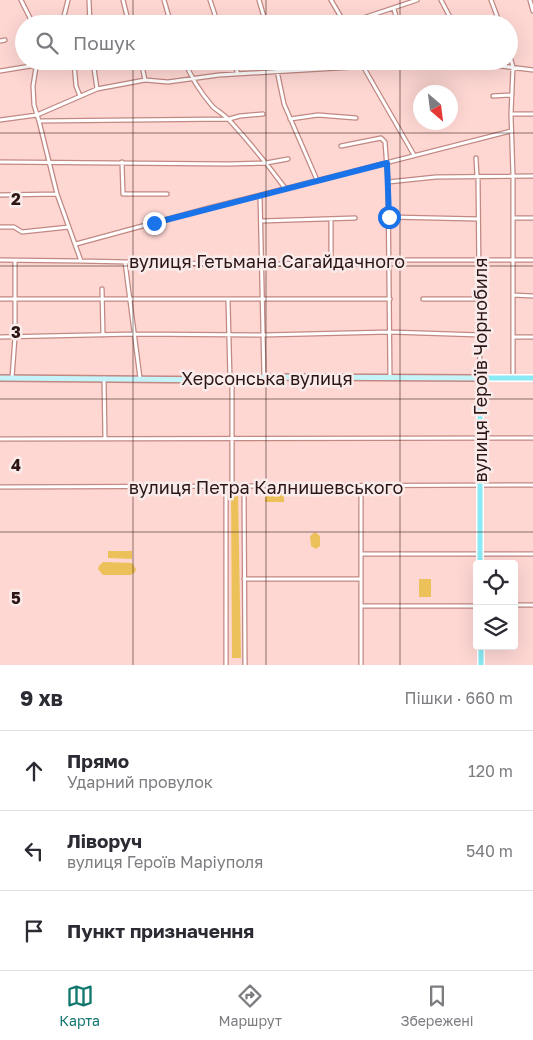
<!DOCTYPE html>
<html lang="uk">
<head>
<meta charset="utf-8">
<style>
  :root { --surface:#fff; --page:#f2f2f3; --text:#2b2b33; --muted:#7c7c81; --line:#e1e1e2; --accent:#0f766e }
  body { margin:0; font-family:"Golos Text",sans-serif; background:var(--page); color:var(--text) }
  .controls { position:absolute; right:15px; bottom:15px; display:grid; overflow:hidden; border-radius:5px; box-shadow:0 5px 20px #0002 }
  .controls button { width:45px; height:45px; display:grid; place-items:center; padding:0; border:0; border-bottom:1px solid var(--line); background:var(--surface); color:var(--text); font:25px sans-serif }
  .compass { position:absolute; left:413px; top:85px; width:45px; height:45px; border-radius:50%; background:var(--surface); box-shadow:0 5px 20px #0002; rotate:152deg }
  .stop { position:absolute; width:15px; height:15px; margin:-11px; border:4px solid #1a73e8; border-radius:50%; background:#fff }
  .stop.end { background:#1a73e8; border-color:#fff; box-shadow:0 1px 5px #0008 }
  .list { margin:0; padding:0; list-style:none }
  h2 { display:flex; justify-content:space-between; align-items:center; height:65px; margin:0; padding:0 20px; font-size:21px }
  h2 small { font-size:16px; font-weight:400; color:var(--muted) }
  .list li { display:grid; grid-template-columns:32px 1fr auto; gap:15px; align-items:center; box-sizing:border-box; height:80px; padding:0 20px; border-top:1px solid var(--line) }
  .list b { display:block; font-size:19px; white-space:nowrap }
  .list p { margin:0; font-size:16px; white-space:nowrap; color:var(--muted) }
  .list em { font-size:16px; font-style:normal; color:var(--muted) }
  .icon { flex:none; width:28px; height:28px; fill:none; stroke:currentColor; stroke-width:2; stroke-linecap:round; stroke-linejoin:round }
  .map { position:relative; flex:none; width:533px; height:665px; overflow:hidden }
  .search { position:absolute; background:var(--surface); box-shadow:0 5px 20px #0002; left:15px; right:15px; top:15px; height:55px; display:flex; align-items:center; gap:12px; box-sizing:border-box; padding:0 18px; border-radius:28px; color:var(--muted); font-size:19px }
  .sheet { height:305px; background:var(--surface) }
  nav { display:flex; justify-content:space-around; align-items:center; box-sizing:border-box; height:70px; border-top:1px solid var(--line); background:var(--surface); font-size:14px; color:var(--muted) }
  nav a { display:grid; justify-items:center; gap:2px }
  nav .on { color:var(--accent) }
  .map>svg:first-child { display:block }
  .green { fill:#edc15a }
  .lines { fill:none; stroke-linecap:round; stroke-linejoin:round }
  .street-casing { stroke:#c28882; stroke-width:5.5 }
  .secondary-casing { stroke:#c28882; stroke-width:8 }
  .primary-casing { stroke:#fff; stroke-width:8 }
  .street { stroke:#fff; stroke-width:3 }
  .secondary { stroke:#c4f4fa; stroke-width:5 }
  .primary { stroke:#89eaf4; stroke-width:5 }
  .route { stroke:#1a73e8; stroke-width:6 }
  .grid { fill:none; stroke:#2b1614; stroke-width:1; stroke-opacity:0.55 }
  .labels { text-anchor:middle; dominant-baseline:central; stroke-width:5; stroke-linejoin:round; paint-order:stroke }
  .street-label { font-size:18px; fill:#2b1614; stroke:#f9ebea }
  .grid-label { font-size:16px; text-anchor:middle; font-weight:bold; fill:#2b1614; stroke:#f9ebea; stroke-width:5; stroke-linejoin:round; paint-order:stroke }
</style>
</head>
<body>
<div class="map">
<svg width="533" height="665" viewBox="0 0 533 665">
  <rect width="100%" height="100%" fill="#fed7d3"/>
  <path class="green" d="M231,492H238L241,658H232Z
    M265,493H284V502H265Z
    M315,532L320,536V546L316,549L311,546L310,536Z
    M108,551H132V559L108,558Z
    M103,562L132,563L136,569L135,572L131,575H103L98,569L99,566Z
    M419,579H431V597H419Z"/>
  <g class="lines">
    <g class="street-casing">
      <path id="street" d="M21,0L33,24
        M89,0L90,24
        M123,0L129,24
        M164,0L171,24
        M210,0L218,24
        M259,0L266,24
        M331,0L345,24
        M441,0L451,19L458,24
        M491,0L500,24
        M530,0L533,11
        M394,9L398,24
        M62,24L68,0
        M327,24L342,19
        M345,24L417,0
        M0,41L5,40
        M509,53L513,67L511,114L513,176V377
        M37,61L33,86L34,105L39,121L57,194L81,261
        M93,61L97,89
        M141,61L145,80
        M185,61C191,79 201,93 213,107C219,112 226,116 231,122C250,143 268,165 285,188
        M233,61L238,74
        M275,61L284,104L317,180
        M360,61L414,155
        M74,63L76,86L80,96
        M0,71L37,65L39,66L47,61
        M493,96L512,95
        M511,114H533
        M290,119L318,115L356,118
        M0,120L37,115L97,89L145,80L168,82L219,75L406,64L469,62L533,70
        M39,121L229,119L240,116L263,114
        M341,146L381,138L385,142L388,182L390,378
        M476,158L477,176
        M0,162L229,164L266,163L288,159
        M122,162L123,194H167
        M478,176L480,378
        M388,182L436,177L533,176
        M0,195L57,194
        M260,195L264,378
        M389,217L478,219
        M513,218H533
        M331,219V261
        M261,221L355,218
        M0,227H14L22,232L69,227
        M76,244L205,209L511,131
        M0,260L81,261L262,265L358,260H533
        M125,262L140,378
        M102,289L103,335
        M513,295L533,296
        M0,299H390
        M423,299H480
        M228,300L230,379
        M0,337L135,334L263,335L390,332L481,335
        M514,337H533
        M12,378L15,337V261
        M104,378L105,439
        M232,380V487
        M0,439L533,438
        M0,487L533,485
        M244,487L245,665
        M361,487V665
        M361,554H533
        M244,579H361
        M514,605H533
        M361,606H477
        M226,665V487"/>
    </g>
    <g class="secondary-casing">
      <path id="secondary" d="M0,378L224,380L275,377L480,378"/>
    </g>
    <g class="primary-casing">
      <path id="primary" d="M480,564V378H533
        M481,646V665"/>
    </g>
    <use href="#street" class="street"/>
    <use href="#secondary" class="secondary"/>
    <use href="#primary" class="primary"/>
  </g>
  <g class="lines">
    <path class="route" d="M154,223L387,163L389,217"/>
  </g>
  <path class="grid" d="M133,0V24M266,0V24M400,0V24M133,61V665M266,61V665M400,61V665M0,133H533M0,266H533M0,399H533M0,532H533"/>
  <g class="labels">
    <g class="street-label">
      <text x="267" y="261">вулиця Гетьмана Сагайдачного</text>
      <text transform="translate(480 370) rotate(-90)">вулиця Героїв Чорнобиля</text>
      <text x="267" y="378">Херсонська вулиця</text>
      <text x="266" y="487">вулиця Петра Калнишевського</text>
    </g>
  </g>
  <g class="grid-label">
    <text x="16" y="205">2</text>
    <text x="16" y="338">3</text>
    <text x="16" y="471">4</text>
    <text x="16" y="604">5</text>
  </g>
</svg>
<div class="controls">
<button><svg class="icon" aria-label="locate" viewBox="0 0 24 24"><circle cx="12" cy="12" r="6"/><path d="M12 2v4M12 18v4M2 12h4M18 12h4"/></svg></button>
<button><svg class="icon" aria-label="layers" viewBox="0 0 24 24"><path d="M12 4l9 5-9 5-9-5zM3 14l9 5 9-5"/></svg></button>
</div>
<svg class="compass" viewBox="-18 -18 36 36"><path d="M0-13l5 13h-10z" fill="#e53935"/><path d="M0 13l5-13h-10z" fill="#7c7c81"/></svg>
<div class="stop" style="left:389px;top:217px"></div>
<div class="stop end" style="left:154px;top:223px"></div>
<div class="search"><svg class="icon" aria-label="search" viewBox="0 0 24 24"><circle cx="10" cy="10" r="6"/><path d="M15 15l6 6"/></svg>Пошук</div>
</div>
<section class="sheet">
<h2>9 хв<small>Пішки · 660 m</small></h2>
<ul class="list">
<li><svg class="icon" aria-label="ahead" viewBox="0 0 24 24"><path d="M12 20V5M6 11l6-6 6 6"/></svg><div><b>Прямо</b><p>Ударний провулок</p></div><em>120 m</em></li>
<li><svg class="icon" aria-label="left" viewBox="0 0 24 24"><path d="M17 20v-9H6M10 6l-5 5 5 5"/></svg><div><b>Ліворуч</b><p>вулиця Героїв Маріуполя</p></div><em>540 m</em></li>
<li><svg class="icon" aria-label="arrive" viewBox="0 0 24 24"><path d="M6 21V4h12l-3 4 3 4H6"/></svg><div><b>Пункт призначення</b></div></li>
</ul>
</section>
<nav>
<a class="on"><svg class="icon" aria-label="map" viewBox="0 0 24 24"><path d="M3 6l6-2 6 2 6-2v14l-6 2-6-2-6 2zM9 4v14M15 6v14"/></svg>Карта</a>
<a><svg class="icon" aria-label="directions" viewBox="0 0 24 24"><path d="M12 3l9 9-9 9-9-9zM9 14v-3h6M13 9l2 2-2 2"/></svg>Маршрут</a>
<a><svg class="icon" aria-label="saved" viewBox="0 0 24 24"><path d="M7 4h10v16l-5-4-5 4z"/></svg>Збережені</a>
</nav>
</body>
</html>
